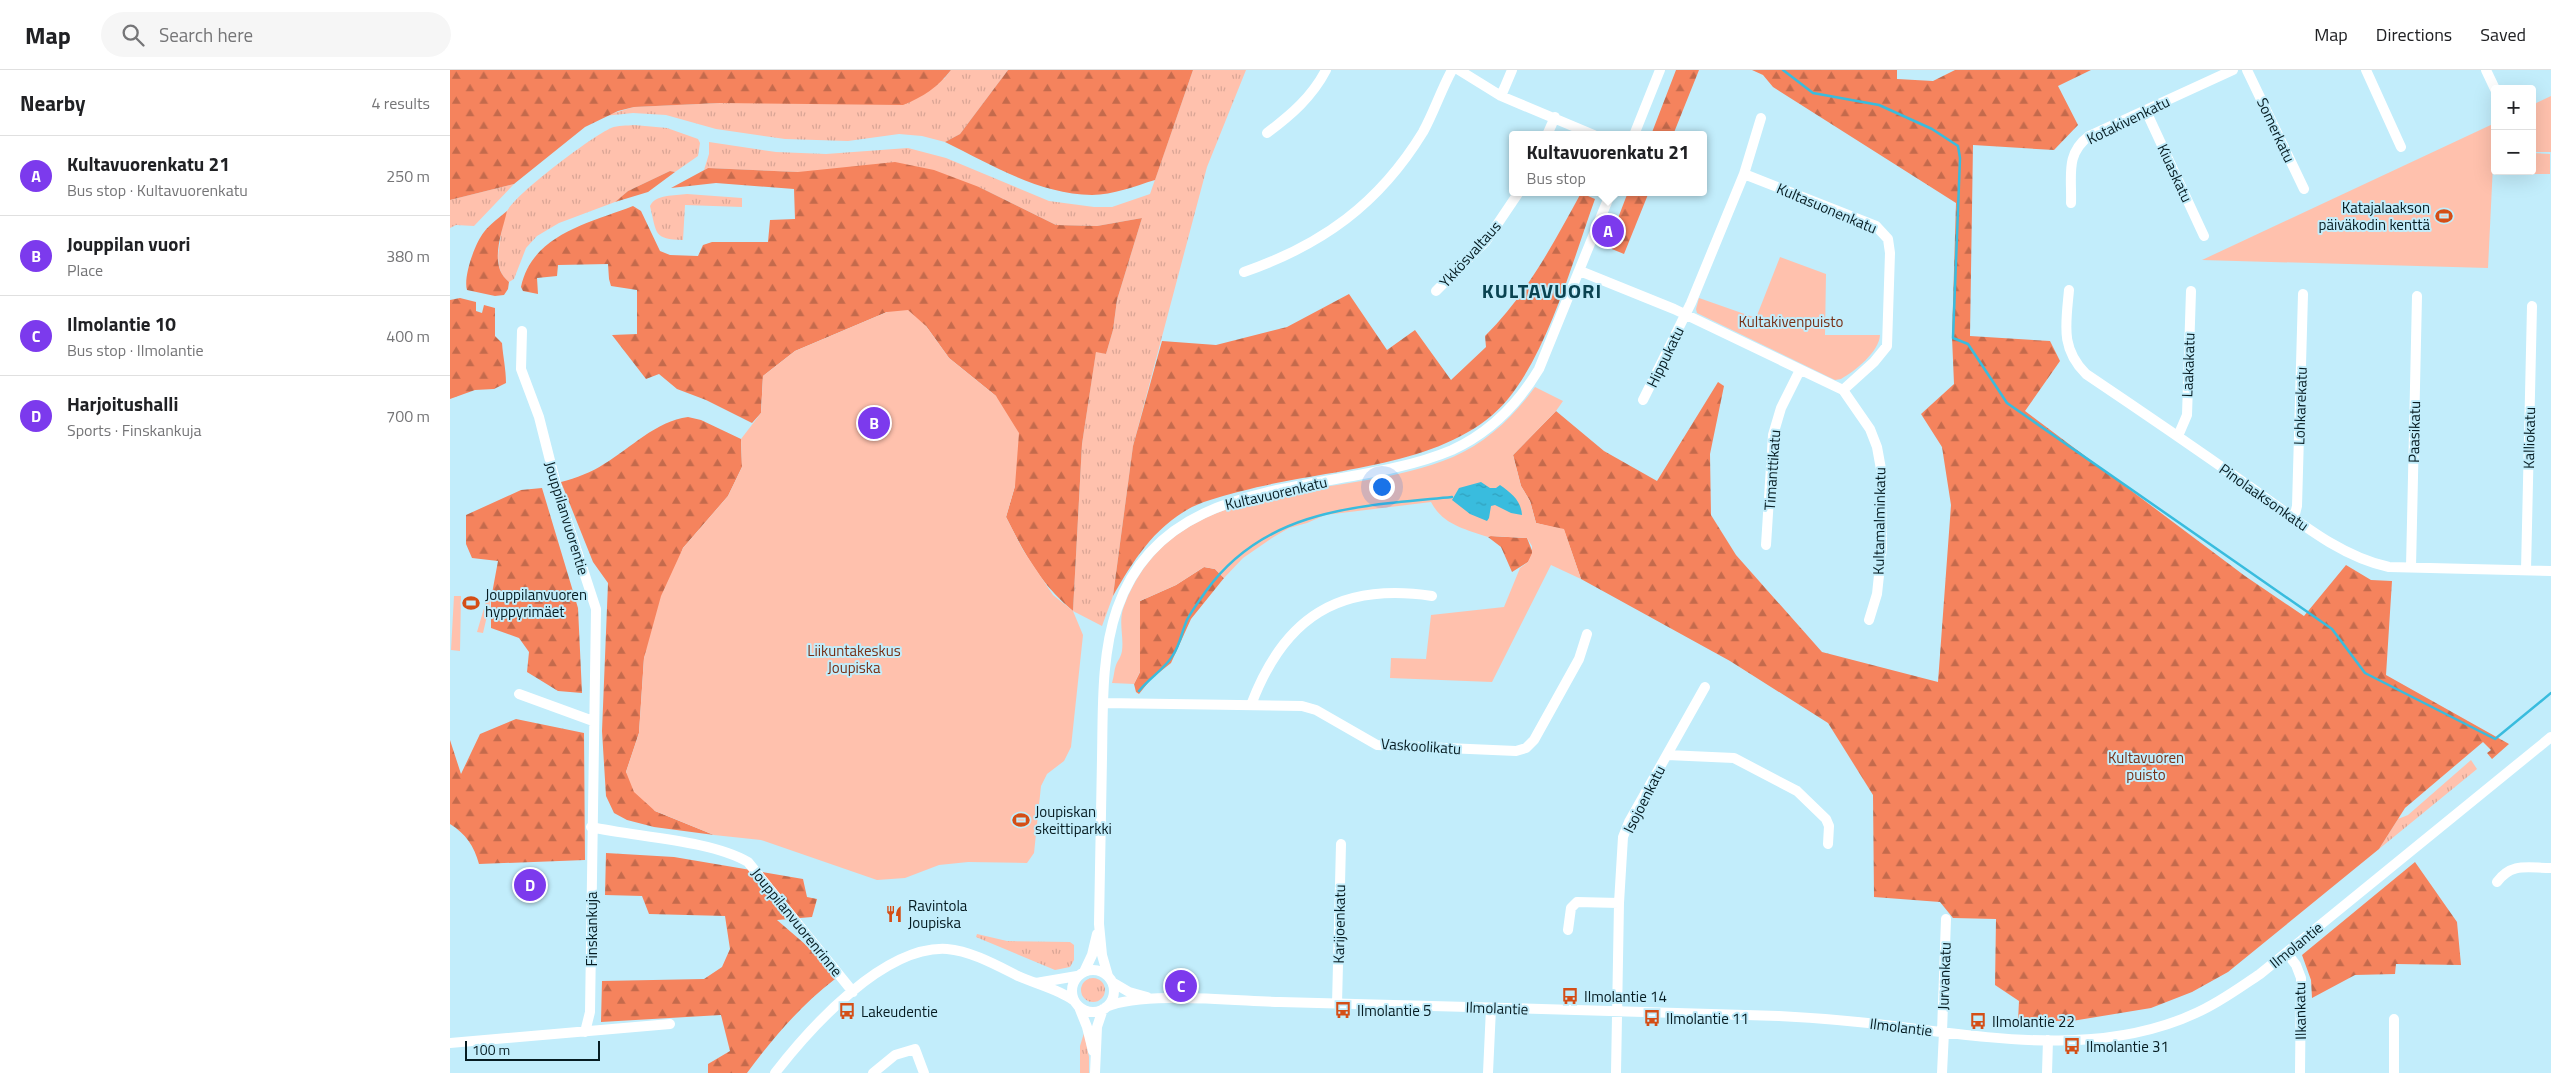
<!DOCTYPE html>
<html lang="en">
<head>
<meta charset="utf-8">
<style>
  :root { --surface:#fff; --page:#f6f6f6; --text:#202124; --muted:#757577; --line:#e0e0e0; --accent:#7c3aed }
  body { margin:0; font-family:"Titillium Web",sans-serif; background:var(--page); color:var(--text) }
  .controls { position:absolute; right:15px; top:15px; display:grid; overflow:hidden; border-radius:5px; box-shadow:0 5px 20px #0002 }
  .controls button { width:45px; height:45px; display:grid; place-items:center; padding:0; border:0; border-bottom:1px solid var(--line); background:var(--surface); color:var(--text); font:25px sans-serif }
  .scale { position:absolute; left:15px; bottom:12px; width:135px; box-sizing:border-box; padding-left:5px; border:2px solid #061c22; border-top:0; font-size:14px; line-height:18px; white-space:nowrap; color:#061c22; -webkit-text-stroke:4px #c2edfb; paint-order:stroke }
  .you { position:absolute; left:931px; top:416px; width:18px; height:18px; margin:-12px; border:4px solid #fff; border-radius:50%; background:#1a73e8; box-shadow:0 0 0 8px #1a73e833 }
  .badge { display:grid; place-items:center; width:32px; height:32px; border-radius:50%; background:var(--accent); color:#fff; font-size:16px; font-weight:700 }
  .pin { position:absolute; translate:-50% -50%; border:2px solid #fff; box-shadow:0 1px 5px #0006 }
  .popup { position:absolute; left:1059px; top:61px; width:198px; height:65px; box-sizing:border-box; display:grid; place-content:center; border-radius:5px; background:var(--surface); filter:drop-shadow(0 1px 4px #0005); font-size:16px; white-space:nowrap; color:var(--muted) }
  .popup b { font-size:19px; color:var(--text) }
  .popup::after { content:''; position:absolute; left:50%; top:100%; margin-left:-10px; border:10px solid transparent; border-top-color:var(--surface) }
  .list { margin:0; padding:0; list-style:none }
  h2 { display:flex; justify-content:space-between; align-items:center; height:65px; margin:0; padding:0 20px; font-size:21px }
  h2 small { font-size:16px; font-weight:400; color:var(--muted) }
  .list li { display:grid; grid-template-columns:32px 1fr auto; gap:15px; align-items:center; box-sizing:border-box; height:80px; padding:0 20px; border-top:1px solid var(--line) }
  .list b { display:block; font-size:19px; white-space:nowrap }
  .list p { margin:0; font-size:16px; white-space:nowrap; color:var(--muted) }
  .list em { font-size:16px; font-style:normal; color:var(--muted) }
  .icon { flex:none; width:28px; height:28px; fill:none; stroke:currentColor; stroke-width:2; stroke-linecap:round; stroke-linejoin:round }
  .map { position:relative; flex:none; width:2101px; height:1003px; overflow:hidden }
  header { display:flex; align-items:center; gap:30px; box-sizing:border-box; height:70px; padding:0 25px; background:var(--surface); border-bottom:1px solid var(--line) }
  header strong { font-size:24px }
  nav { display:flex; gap:28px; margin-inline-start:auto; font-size:18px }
  .search { width:350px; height:45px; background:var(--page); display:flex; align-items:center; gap:12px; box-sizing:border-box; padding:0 18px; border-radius:28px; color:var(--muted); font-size:19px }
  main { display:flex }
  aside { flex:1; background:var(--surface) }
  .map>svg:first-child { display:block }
  .grass { fill:url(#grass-tufts) }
  .forest { fill:url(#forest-firs) }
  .green { fill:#ffc1ad }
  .water { fill:url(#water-ripples) }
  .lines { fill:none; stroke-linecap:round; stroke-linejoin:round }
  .stream { stroke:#39bcde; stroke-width:2.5 }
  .minor { stroke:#fff; stroke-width:10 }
  .labels { text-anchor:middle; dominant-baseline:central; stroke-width:4; stroke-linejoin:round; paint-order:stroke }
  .street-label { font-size:15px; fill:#061c22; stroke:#c2edfb }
  .poi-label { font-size:15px; fill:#061c22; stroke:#c2edfb; text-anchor:start }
  .park-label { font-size:15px; fill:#773016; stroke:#c2edfb }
  .district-label { font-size:20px; font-weight:bold; letter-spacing:1px; fill:#0a4351; stroke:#c2edfb }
</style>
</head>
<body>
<header>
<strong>Map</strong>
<div class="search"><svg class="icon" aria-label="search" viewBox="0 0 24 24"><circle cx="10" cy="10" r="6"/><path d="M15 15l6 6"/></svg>Search here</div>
<nav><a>Map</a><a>Directions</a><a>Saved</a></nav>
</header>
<main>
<aside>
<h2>Nearby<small>4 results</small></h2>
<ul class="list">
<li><span class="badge">A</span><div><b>Kultavuorenkatu 21</b><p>Bus stop · Kultavuorenkatu</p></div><em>250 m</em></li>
<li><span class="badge">B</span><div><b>Jouppilan vuori</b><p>Place</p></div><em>380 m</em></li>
<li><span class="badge">C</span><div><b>Ilmolantie 10</b><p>Bus stop · Ilmolantie</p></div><em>400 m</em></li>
<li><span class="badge">D</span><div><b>Harjoitushalli</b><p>Sports · Finskankuja</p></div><em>700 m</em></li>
</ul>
</aside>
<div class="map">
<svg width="2101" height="1003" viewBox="0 0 2101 1003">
  <defs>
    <pattern id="grass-tufts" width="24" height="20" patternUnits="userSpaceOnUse" patternTransform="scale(1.25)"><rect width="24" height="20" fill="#ffc1ad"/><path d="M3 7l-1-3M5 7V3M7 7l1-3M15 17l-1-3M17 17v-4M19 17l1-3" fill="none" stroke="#d9a595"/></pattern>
    <pattern id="forest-firs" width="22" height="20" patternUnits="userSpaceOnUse" patternTransform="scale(1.25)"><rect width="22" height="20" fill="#f5835d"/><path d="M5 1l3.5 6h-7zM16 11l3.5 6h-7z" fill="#c46a4c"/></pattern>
    <pattern id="water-ripples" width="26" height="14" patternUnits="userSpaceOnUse" patternTransform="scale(1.25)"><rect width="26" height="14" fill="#39bcde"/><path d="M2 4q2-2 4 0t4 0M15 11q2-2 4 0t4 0" fill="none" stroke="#31a1be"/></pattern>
  </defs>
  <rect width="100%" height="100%" fill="#c2edfb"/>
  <path class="grass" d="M501,0H558L510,64L495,72L472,66L449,64L398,71L335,69L266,59L216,45L183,43L154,46L184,37L270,33L494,9Z
    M743,0H796L757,97L683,376L663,526L652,556L623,541L632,374L646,281L656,284L663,260L667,230L692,148L647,156L606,155L529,117L348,102L258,98L254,100L259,84V72L326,82L376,84L458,78L496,88L599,131L644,137H662L700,124Z
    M184,55L217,58L248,69L250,73L248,86L225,102L220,101L178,121L165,132L109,153L87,166L76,178L64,209L59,212C48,203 47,191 49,178C51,168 52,150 57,141C68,122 141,67 161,58C168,55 177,56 184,55Z
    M64,114L24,156L6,155L0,158V130Z
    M237,124L292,128V137L235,135L233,170C203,169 207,164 200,136C206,124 224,126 237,124Z
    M2021,690L2027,699L1929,779L1948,749L1958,745Z
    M527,864L557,871L620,872L624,875V890L620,897L605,900L526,867Z
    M631 920a12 12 0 1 1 24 0a12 12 0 1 1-24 0Z
    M634,963L639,987V1003H630V976Z"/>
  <path class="forest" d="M0,0H501C488,17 473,27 453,35L270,33L184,37L168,41L135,57L64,114L0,130Z
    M558,0H743L705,110C685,116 663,125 642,125C589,124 542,95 495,72L510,64Z
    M1226,0H1249L1223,65H1201Z
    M1302,0H1447V9L1483,11L1505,0H1641L1608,16L1628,55L1604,80L1523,75L1520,266L1600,271L1610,291L1575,341L1795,506L1854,546L1896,495L1921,510L1942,511L1936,605L2059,674L2042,689L2037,683L2041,680L2033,672L1955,738L1929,779L1778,902L1742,922L1701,938L1622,951H1568L1569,931L1545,915L1546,849L1503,848L1490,832L1424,827L1423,725L1378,653L1280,591L1131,509L1114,460L1086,453L1080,431L1071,416L1063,385L1106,341L1154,381L1207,411L1268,312L1274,316L1260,384L1261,445L1286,485L1372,582L1488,612L1501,435L1492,377L1471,344L1504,314L1502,267L1506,133L1323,17L1313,5Z
    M445,92L484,100L529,117L606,155L647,156L692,148L667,230L663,260L656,284L646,282L632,374L623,541C591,515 574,483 556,447L565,416L546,326L499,288L476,256L437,242L345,281L313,306L311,343L302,353L256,330L227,319L209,304L196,309L162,265L187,264V220L161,216L159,209L158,194L108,195L107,206L87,208L88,224L73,221L71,217C82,164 140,153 183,136L191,141L210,181L220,185L248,186L253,175L262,172H318L320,150L345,149L344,119L266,113L221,118L258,98L348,102Z
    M220,101L225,102L198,122L165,132L178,121Z
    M1178,122H1199L1174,184L1157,177Z
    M1131,123L1145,129C1123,190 1099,279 1058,329C1000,399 875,398 792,421C776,425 757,430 742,437C704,457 683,491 663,526L683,376L712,271L766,275L837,257L899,224L937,280L965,260L1001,310L1036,277L1035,266C1077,224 1103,174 1131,123Z
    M57,141C52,163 38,196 59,212L58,219L54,225L45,226L17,220C13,207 25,173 34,162C40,154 50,147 57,141Z
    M10,228L26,232V241L32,243L34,235L45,238V266L52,273C53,287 56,299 56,313L44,319L25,320L0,329V230Z
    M238,347L251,350L291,369L292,397L278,426L233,478L194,588L189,663L176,702L205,741L264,765L204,757L177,750L164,743L156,726L152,661L158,513L143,492L111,412C126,408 142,402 154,394C181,378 206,351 238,347Z
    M92,418L128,538L132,623L108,621L77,602L79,582L69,568L41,558V529L48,491L22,488L16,474V445L71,420Z
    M1040,466L1077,468L1083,483L1078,492L1062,502L1051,477L1038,467Z
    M754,497L765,499L774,508L741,549L721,593L701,609L689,624L686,622L684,614L690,602V531L726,515Z
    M66,649L134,663L135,790L29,794C24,776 16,764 0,754V670L11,704L30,664Z
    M156,783L224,787L353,809L357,827L367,829L362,847L327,850L363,881L385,909C350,936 323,968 297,1003H258V994L280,981L271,945L151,952L152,911L254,909L272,897L280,879L275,846L199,844L192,826L155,825Z
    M1965,792L2007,852L2011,895L1946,894L1945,904L1905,905L1862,928L1861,910L1852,885Z"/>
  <path class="green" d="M2101,26V82H2082V35Z
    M2045,53L2038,198L1752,190Z
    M2082,83L2100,84V104H2080L2082,101Z
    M1330,187L1376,204L1375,265H1430C1429,282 1405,301 1391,309L1385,310L1247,243L1246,239L1249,228L1306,248Z
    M458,240L476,256L499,288L546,326L569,363L565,416L556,447L573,480L603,525L623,541L633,565L621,677L614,691L597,704L591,716L584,783L577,793L518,792L489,795L455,808L427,810L311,770L264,765L205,741L184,722L176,702L189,663L194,588L211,526L233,478L278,426L292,397L291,369L311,343L313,306L345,281L437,242Z
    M1085,317L1113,331L1106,341L1063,385L1071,416L1080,431L1086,453L1114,459L1131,509L1101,495L1042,612L940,608L941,588L976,589L981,545L1054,537L1070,498L1078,492L1082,483V476L1077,468L1041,466L1038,467C1015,459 993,455 981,432L875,445L857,453L839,458L822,468L793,488L774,508L765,499L754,497L726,515L690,531V602L684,614L662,613C664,607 664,600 666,595C668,590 671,587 672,581C674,565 668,552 674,536C726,399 893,434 1003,387C1037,372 1063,347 1085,317Z
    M4,526H11L10,581L1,580Z
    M37,528L41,529L33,563L27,562Z"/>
  <path class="water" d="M1031,412L1040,418H1046L1050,415C1061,423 1071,430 1072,445L1061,443L1045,435L1041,436L1039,448L1037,451L1020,444L1002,430L1009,418Z"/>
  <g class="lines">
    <path class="stream" d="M1333,0L1363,23L1429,35L1482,59L1508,76L1510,88L1503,268L1518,274L1557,333L1882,559L1915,603L2045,669L2101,623
      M689,621C699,608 715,599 723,585C730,575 732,561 737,550C742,540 750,530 756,521C816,438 910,436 1002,427"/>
    <path class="minor" d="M1009,0L1051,26L1144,65
      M1797,0L1854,119
      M1916,0L1951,77
      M2036,0L2045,19
      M1051,26L1062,0
      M1696,41L1754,166
      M817,63C841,45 862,27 876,0
      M1097,65L1105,47
      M1184,65L1210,0
      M1294,104L1426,156L1438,169L1440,183L1437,276L1424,292L1393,320
      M1621,133C1622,106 1615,84 1639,66L1783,0
      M1130,201L1224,239L1393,320L1420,359L1427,377L1431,399L1432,477L1427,524L1419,550
      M794,202C872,175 929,134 973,62C984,42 991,20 1002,0
      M1619,220C1616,254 1610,278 1636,304C1691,341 1745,378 1799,416C1842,446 1887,486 1939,497L2101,501
      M986,221L1036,171L1069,122
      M72,261L71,299L89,347L109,426L146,539L140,942L135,962
      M1193,330L1241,233L1294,104L1311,48
      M1728,366L1737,345L1741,221
      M1844,448L1847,436L1853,224
      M1316,475L1323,365L1331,338L1350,300
      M1961,497L1967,226
      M2076,500L2082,236
      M69,624L143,651
      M654,633L852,636L866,640L927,675L1066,681L1076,678L1084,670L1129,589L1137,564
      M801,635C834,547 889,512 982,526
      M1217,685L1284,688L1347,721L1376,749L1379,756L1378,774
      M141,757C186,767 261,770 298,792L403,922
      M2047,812C2062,792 2078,798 2101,798
      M1118,860L1121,838L1127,832L1169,833
      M1837,883L1846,895L1851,908L1850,1003
      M622 921a21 21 0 1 1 42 0a21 21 0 1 1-42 0Z
      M634,902L642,885L647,864
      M658,906L652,885L649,854C650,798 651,743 652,688C653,640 651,585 667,539C716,396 889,428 1002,380C1039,363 1068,334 1089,299L1161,122
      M662,912L679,922L697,927
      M586,913L627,906
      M887,934L891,774
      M629,937L637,957L643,981
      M656,937C692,921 787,931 830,932C996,936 1163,941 1329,946C1367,948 1405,951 1443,956C1541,968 1652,987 1746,943C1769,933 1789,918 1810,904L2101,667
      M1492,962L1496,849
      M0,973L220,954
      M325,1003C360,958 434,875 497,879C521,881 546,895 568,906C586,914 608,919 623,930
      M423,1003L445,985L465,979L474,1003
      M645,1003L647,957L653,939
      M1038,1003L1041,938
      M1166,1003L1169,833L1173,767L1179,752L1255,617
      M1492,1003L1494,962
      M1597,1003L1598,970
      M1944,1003V949"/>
  </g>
  <defs>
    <g id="stadium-bare" transform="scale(1.35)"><path d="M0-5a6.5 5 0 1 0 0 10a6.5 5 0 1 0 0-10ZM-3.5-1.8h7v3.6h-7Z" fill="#d44e16" stroke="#c2edfb" stroke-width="2.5" paint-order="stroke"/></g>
    <g id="restaurant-bare" transform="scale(1.35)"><path d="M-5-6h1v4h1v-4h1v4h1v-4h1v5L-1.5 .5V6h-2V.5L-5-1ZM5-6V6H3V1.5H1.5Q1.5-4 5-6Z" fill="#d44e16" stroke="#c2edfb" stroke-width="2.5" paint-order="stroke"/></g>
    <g id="bus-bare" transform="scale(1.35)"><path d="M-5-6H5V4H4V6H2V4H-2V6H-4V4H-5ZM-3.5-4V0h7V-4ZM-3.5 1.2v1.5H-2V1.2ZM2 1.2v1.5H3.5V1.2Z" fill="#d44e16" stroke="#c2edfb" stroke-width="2.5" paint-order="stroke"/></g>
  </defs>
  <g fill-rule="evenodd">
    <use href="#stadium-bare" x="1994" y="146"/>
    <use href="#stadium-bare" x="21" y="533"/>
    <use href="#stadium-bare" x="571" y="750"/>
    <use href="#restaurant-bare" x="444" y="844"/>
    <use href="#bus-bare" x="1120" y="926"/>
    <use href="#bus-bare" x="893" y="940"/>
    <use href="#bus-bare" x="397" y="941"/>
    <use href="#bus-bare" x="1202" y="948"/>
    <use href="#bus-bare" x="1528" y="951"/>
    <use href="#bus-bare" x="1622" y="976"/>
  </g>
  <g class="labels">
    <g class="street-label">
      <text transform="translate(1678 50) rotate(-26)">Kotakivenkatu</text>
      <text transform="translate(1826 60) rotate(65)">Somerkatu</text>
      <text transform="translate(1725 103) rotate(65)">Kiuaskatu</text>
      <text transform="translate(1377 138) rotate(23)">Kultasuonenkatu</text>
      <text transform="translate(1020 184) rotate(-48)">Ykkösvaltaus</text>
      <text transform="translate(1215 287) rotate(-64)">Hippukatu</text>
      <text transform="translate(1738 295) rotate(-88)">Laakakatu</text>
      <text transform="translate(1850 336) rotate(-88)">Lohkarekatu</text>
      <text transform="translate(1964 362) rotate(-89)">Paasikatu</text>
      <text transform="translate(2079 368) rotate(-89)">Kalliokatu</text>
      <text transform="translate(1322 400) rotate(-86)">Timanttikatu</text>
      <text transform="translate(826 423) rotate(-13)">Kultavuorenkatu</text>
      <text transform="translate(1814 427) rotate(35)">Pinolaaksonkatu</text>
      <text transform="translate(117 448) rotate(73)">Jouppilanvuorentie</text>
      <text transform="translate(1429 451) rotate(-89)">Kultamalminkatu</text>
      <text transform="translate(971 676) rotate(4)">Vaskoolikatu</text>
      <text transform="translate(1194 729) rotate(-63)">Isojoenkatu</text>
      <text transform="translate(347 852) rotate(51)">Jouppilanvuorenrinne</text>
      <text transform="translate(889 854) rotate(-89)">Karijoenkatu</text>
      <text transform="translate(141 859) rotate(-90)">Finskankuja</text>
      <text transform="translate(1846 875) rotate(-39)">Ilmolantie</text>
      <text transform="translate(1494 906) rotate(-88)">Jurvankatu</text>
      <text transform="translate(1047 938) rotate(2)">Ilmolantie</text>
      <text transform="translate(1850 941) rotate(-91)">Ilkankatu</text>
      <text transform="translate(1451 957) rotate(7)">Ilmolantie</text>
    </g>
    <g class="poi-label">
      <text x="1980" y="137" text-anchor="end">Katajalaakson<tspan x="1980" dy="17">päiväkodin kenttä</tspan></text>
      <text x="35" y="524">Jouppilanvuoren<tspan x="35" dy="17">hyppyrimäet</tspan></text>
      <text x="585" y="741">Joupiskan<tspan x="585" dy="17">skeittiparkki</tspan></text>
      <text x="458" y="835">Ravintola<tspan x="458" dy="17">Joupiska</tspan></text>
      <text x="1134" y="926">Ilmolantie 14</text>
      <text x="907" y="940">Ilmolantie 5</text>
      <text x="411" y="941">Lakeudentie</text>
      <text x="1216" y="948">Ilmolantie 11</text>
      <text x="1542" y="951">Ilmolantie 22</text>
      <text x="1636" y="976">Ilmolantie 31</text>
    </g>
    <g class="park-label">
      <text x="1341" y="251">Kultakivenpuisto</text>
      <text x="404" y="580">Liikuntakeskus<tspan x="404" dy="17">Joupiska</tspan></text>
      <text x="1696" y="687">Kultavuoren<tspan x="1696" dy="17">puisto</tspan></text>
    </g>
    <g class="district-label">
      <text x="1092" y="220">KULTAVUORI</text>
    </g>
  </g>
</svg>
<div class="controls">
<button>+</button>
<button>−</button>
</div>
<div class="scale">100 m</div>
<div class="you"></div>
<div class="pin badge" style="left:1158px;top:161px">A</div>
<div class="popup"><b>Kultavuorenkatu 21</b>Bus stop</div>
<div class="pin badge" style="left:424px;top:353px">B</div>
<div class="pin badge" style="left:731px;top:916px">C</div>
<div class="pin badge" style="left:80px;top:815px">D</div>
</div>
</main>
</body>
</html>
